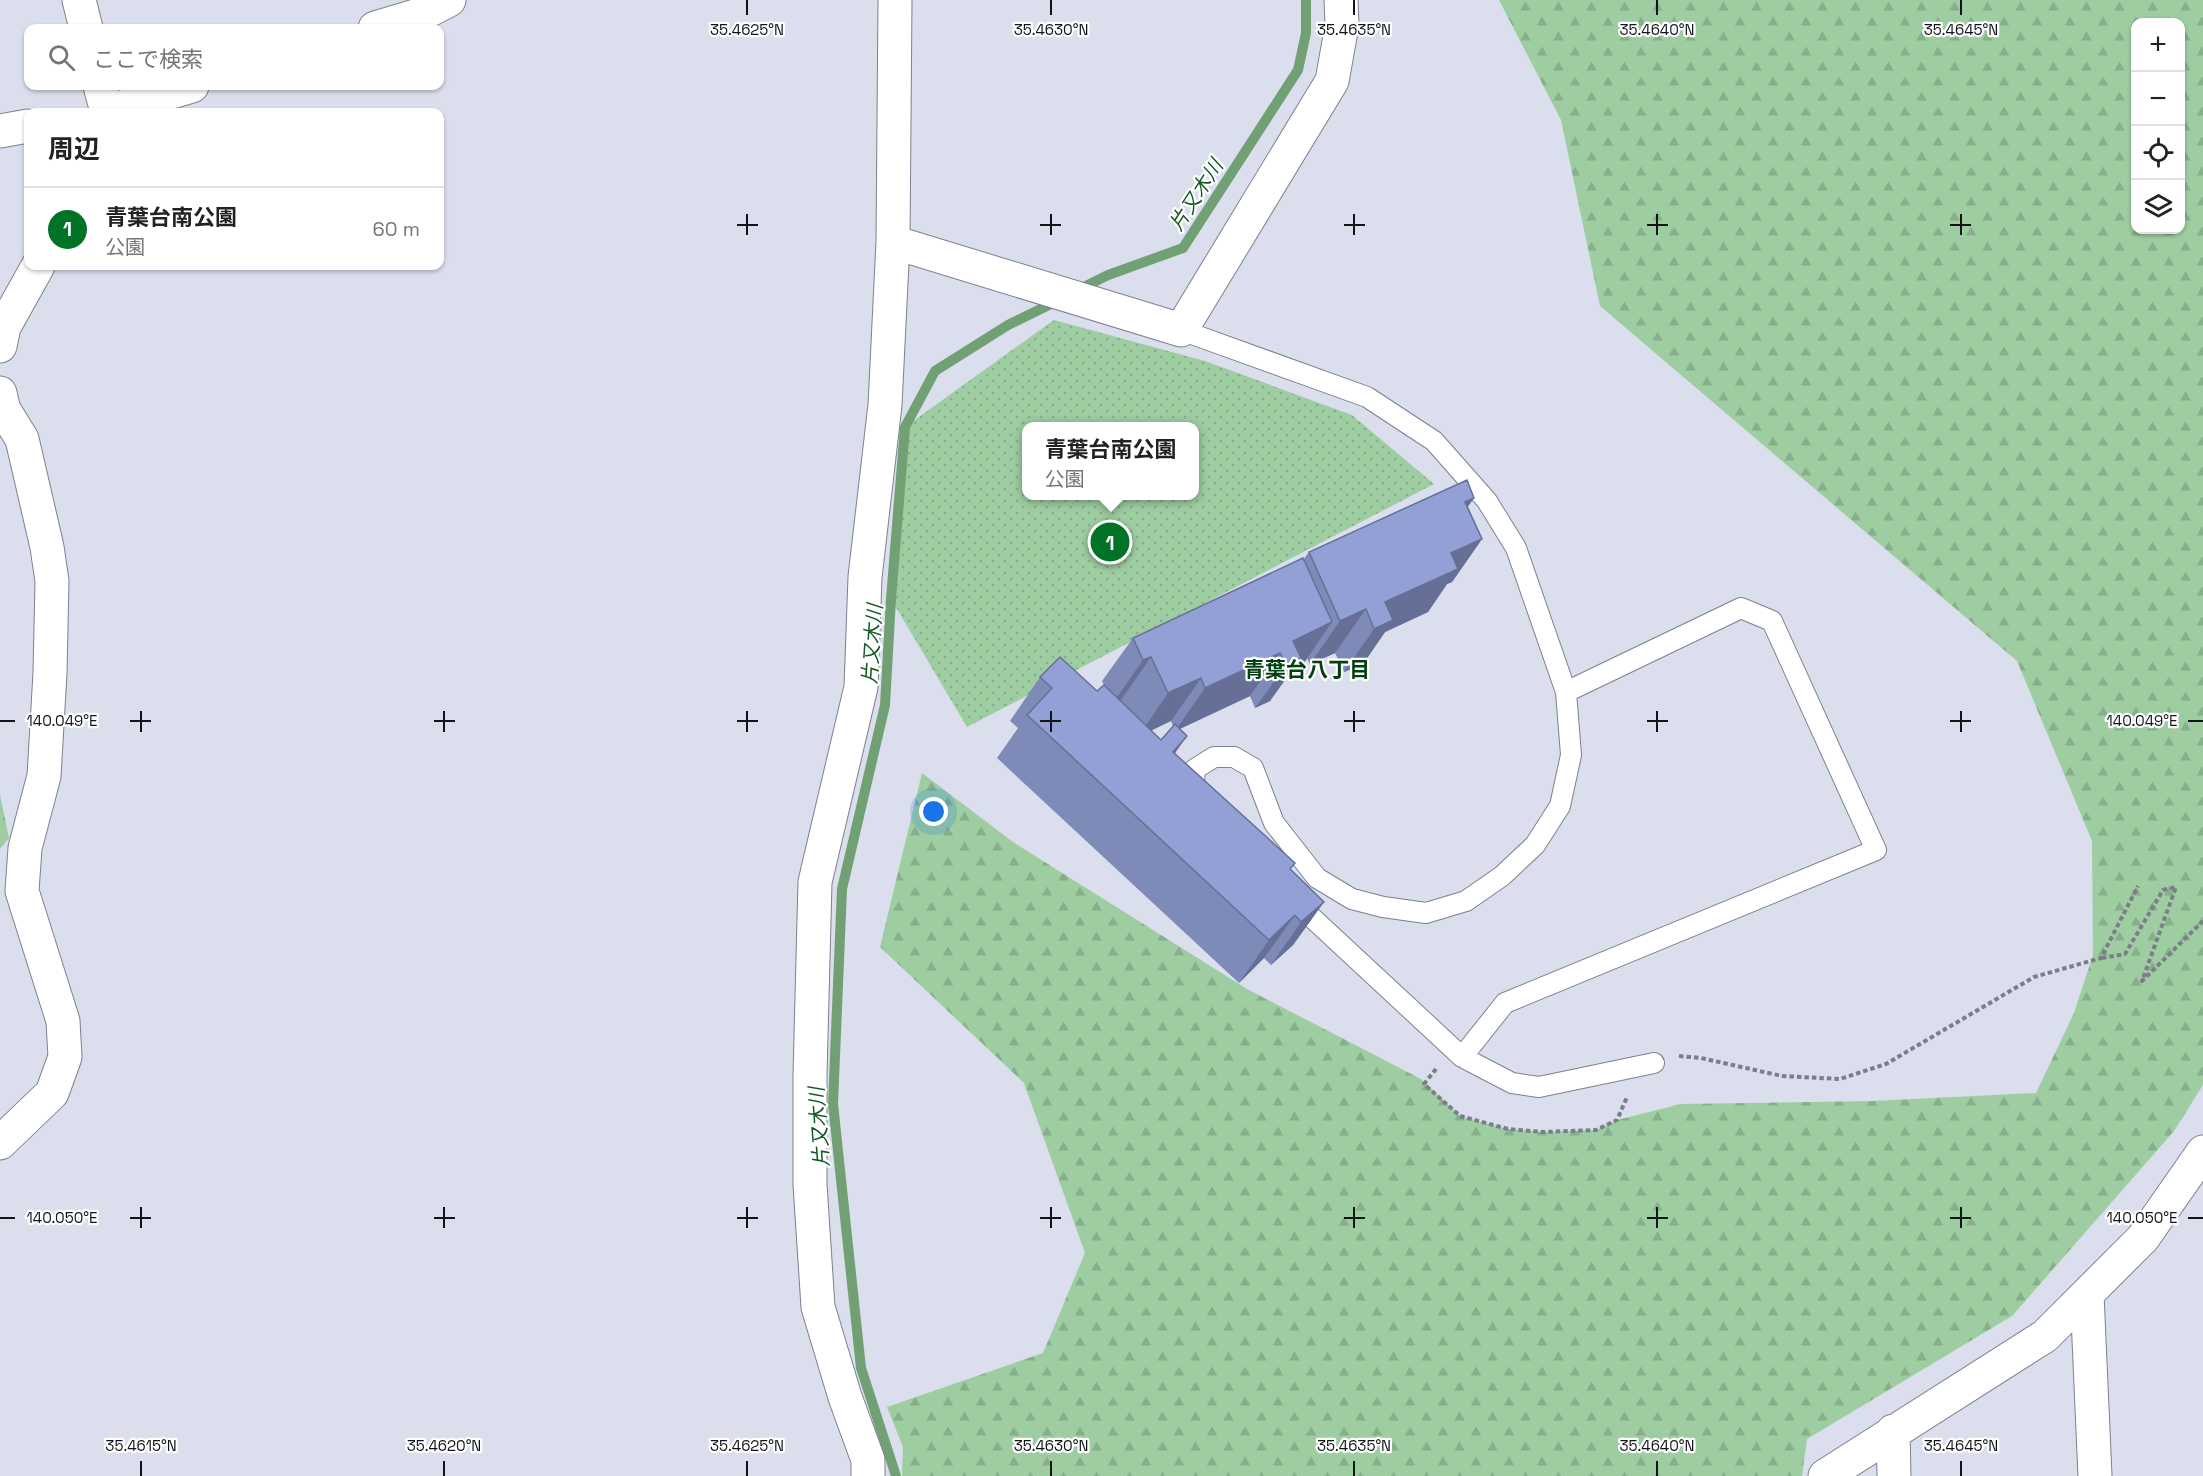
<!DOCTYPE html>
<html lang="ja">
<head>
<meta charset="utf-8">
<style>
  :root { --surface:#fff; --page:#f2f2f2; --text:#222; --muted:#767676; --line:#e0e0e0; --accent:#017326 }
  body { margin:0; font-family:"Space Grotesk","Noto Sans JP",sans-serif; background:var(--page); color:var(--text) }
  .controls { position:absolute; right:18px; top:18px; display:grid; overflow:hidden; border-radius:12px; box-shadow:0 2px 4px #0004 }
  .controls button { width:54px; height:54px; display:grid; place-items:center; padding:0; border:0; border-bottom:2px solid var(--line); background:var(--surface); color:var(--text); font:30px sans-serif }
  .you { position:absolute; left:934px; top:812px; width:21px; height:21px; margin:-15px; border:4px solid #fff; border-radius:50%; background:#1a73e8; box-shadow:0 0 0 9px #1a73e833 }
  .badge { display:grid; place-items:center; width:39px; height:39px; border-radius:50%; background:var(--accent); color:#fff; font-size:20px; font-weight:700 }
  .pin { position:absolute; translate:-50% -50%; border:3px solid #fff; box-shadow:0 2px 6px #0006 }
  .popup { position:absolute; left:1022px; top:422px; width:177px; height:78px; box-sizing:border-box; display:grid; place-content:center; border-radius:12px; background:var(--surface); filter:drop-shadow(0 2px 4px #0005); font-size:20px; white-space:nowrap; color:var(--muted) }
  .popup b { font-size:22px; color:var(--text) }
  .popup::after { content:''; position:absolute; left:50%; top:100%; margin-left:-12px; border:12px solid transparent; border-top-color:var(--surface) }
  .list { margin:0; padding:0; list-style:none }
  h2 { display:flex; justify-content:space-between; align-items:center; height:78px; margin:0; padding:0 24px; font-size:26px }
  h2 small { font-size:20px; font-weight:400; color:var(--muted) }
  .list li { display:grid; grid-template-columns:39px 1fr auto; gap:18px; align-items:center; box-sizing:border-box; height:84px; padding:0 24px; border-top:2px solid var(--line) }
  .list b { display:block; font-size:22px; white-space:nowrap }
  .list p { margin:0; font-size:20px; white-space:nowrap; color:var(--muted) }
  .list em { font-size:20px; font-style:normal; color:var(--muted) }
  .icon { flex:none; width:33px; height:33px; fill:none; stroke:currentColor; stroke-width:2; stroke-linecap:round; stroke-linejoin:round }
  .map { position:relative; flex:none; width:2203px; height:1476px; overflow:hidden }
  .search { position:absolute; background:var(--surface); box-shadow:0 2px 4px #0004; left:24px; top:24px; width:420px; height:66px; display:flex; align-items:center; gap:15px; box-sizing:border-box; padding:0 21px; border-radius:12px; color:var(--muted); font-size:22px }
  .panel { position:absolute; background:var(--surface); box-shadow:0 2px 4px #0004; left:24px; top:108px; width:420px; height:162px; border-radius:12px }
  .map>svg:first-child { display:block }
  .forest { fill:url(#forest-firs); fill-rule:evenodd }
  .park { fill:url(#park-dots); fill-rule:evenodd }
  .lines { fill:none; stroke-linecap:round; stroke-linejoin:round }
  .stream { stroke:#71a075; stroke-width:10 }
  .lane-casing { stroke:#7d818e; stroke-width:22 }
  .street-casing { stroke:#7d818e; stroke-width:35 }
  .primary-casing { stroke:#7d818e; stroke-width:35 }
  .path { stroke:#7b7e88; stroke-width:4; stroke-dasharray:4.5 3; stroke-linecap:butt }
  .lane { stroke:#fff; stroke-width:20 }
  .street { stroke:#fff; stroke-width:33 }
  .primary { stroke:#fff; stroke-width:33 }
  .wall { fill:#7e8ab8; fill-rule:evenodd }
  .shaded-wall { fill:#667096 }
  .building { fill:#92a0d6; stroke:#667096; stroke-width:1.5 }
  .ticks { fill:none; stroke:#121418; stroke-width:2 }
  .labels { text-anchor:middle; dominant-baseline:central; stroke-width:4.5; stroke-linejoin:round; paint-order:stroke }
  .water-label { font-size:20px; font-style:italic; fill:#135a23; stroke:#fff }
  .quarter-label { font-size:21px; font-weight:bold; fill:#004110; stroke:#fff }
  .ticks-label { font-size:15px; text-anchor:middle; fill:#121418; stroke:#fff; stroke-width:4.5; stroke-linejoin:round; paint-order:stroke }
</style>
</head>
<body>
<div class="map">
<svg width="2203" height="1476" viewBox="0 0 2203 1476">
  <defs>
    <pattern id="forest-firs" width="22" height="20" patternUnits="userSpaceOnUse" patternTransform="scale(1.5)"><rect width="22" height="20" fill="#9ecda2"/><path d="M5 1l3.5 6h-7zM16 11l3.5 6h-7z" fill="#87af8b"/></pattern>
    <pattern id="park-dots" width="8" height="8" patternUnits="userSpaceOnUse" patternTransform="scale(1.5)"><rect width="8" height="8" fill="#9ecda2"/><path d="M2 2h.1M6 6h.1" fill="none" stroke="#87af8b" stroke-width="1.8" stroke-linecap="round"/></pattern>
  </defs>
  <rect width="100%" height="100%" fill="#dadeed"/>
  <path class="forest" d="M1499,0H2203V1085L2174,1131L2012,1316L1807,1439L1802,1476H902L903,1447L887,1407L1043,1353L1085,1253L1024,1083L880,947L922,773L1013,842L1247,989L1421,1079L1460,1116L1508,1129L1543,1132L1596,1130L1617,1120L1681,1104L1873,1101L2036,1093L2074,1013L2093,955L2092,841L2017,661L1600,306L1561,120ZM2136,22H2180V230H2136Z
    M0,795L9,838L0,849Z"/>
  <path class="park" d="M1054,320L1205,361L1352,415L1434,484L967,727L891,599L905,427ZM1026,426H1194V496H1026Z"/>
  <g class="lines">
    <path class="stream" d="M1078,290L1108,275L1183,248L1298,70L1306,33V0
      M896,1476L861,1368L833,1104L842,889L885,705L891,599L905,427L935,371L1008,325L1059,300"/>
    <g class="lane-casing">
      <path id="lane" d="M1181,330L1367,397L1434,441L1487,501L1516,548L1566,692L1571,755L1560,806L1535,845L1502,876L1466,901L1426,913L1383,907L1352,899L1317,878L1274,823L1253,768L1234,757H1214L1195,769L1193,793L1195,798
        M1293,900L1462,1057L1512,1083L1539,1087L1654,1063
        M1462,1057L1505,1003L1876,850L1772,621L1741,608L1566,692"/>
    </g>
    <g class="street-casing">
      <path id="street" d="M79,0L86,28
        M100,86L107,112
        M893,242L1181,330L1332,81L1342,25L1341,0
        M0,346L4,327L38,266
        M0,393L4,410L22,439L47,547L52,581L50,673L44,776L25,848L22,891L63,1021L65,1057L52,1093L0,1143
        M2087,1294L2095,1476
        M1893,1431L1894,1476
        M868,1476V1460L845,1397L818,1307L810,1184V1075L815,882L861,687L865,577L885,405L893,242L895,0
        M1825,1476L2045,1336L2143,1238L2203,1152"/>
    </g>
    <g class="primary-casing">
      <path id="primary" d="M375,28L422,14L449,0
        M105,112L192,86
        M0,131L28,126"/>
    </g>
    <path class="path" d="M2102,958L2125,954L2163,890L2176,887L2142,981L2203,921
      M1679,1056L1701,1058L1782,1076L1840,1079L1886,1064L2034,977L2101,958L2138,886
      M1436,1069L1424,1084L1460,1116L1508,1129L1543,1132L1596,1130L1617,1120L1627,1097"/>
    <use href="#lane" class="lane"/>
    <use href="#street" class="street"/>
    <use href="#primary" class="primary"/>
  </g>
  <path class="wall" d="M1468,507L1482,539L1452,582L1447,584L1428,612L1385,632L1363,664L1344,672L1335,653L1310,664L1307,658L1302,666L1292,670L1270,701L1255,708L1250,696L1180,729L1175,754L1324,902L1293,945L1271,965L1264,958L1239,983L997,758L1018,728L1010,721L1040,677L1097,691L1104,685L1102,681L1133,638L1303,560L1309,552ZM1171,721L1173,726L1161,740L1151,730Z"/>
  <path class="shaded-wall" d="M1474,498L1444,541L1465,502Z
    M1482,539L1452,582L1447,584L1428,612L1385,632L1363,664L1344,672L1374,629L1385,602L1451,553Z
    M1366,609L1335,653L1310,664L1340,621Z
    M1332,622L1302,666L1292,670L1270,701L1255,708L1286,665L1293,641Z
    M1280,653L1250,696L1175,731L1205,688Z
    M1151,657L1121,700L1113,703L1143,660Z
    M1201,678L1171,721L1138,737L1168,693Z
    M1187,736L1157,779L1173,752Z
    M1324,902L1293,945L1271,965L1301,922Z
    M1295,915L1264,958L1239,983L1269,940Z"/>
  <path class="building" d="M1467,480L1474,498L1465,502L1482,539L1451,553L1458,569L1385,602L1393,620L1374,629L1366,609L1340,621L1309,552Z
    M1303,558L1332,622L1293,641L1301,658L1286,665L1280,653L1205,688L1201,678L1168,693L1151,657L1143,660L1133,638Z
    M1060,657L1097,691L1104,685L1161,740L1175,724L1187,736L1173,752L1295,863L1290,869L1324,902L1301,922L1295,915L1269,940L1027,715L1052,688L1040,677Z"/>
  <path class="ticks" d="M747,0V15M1051,0V15M1354,0V15M1657,0V15M1961,0V15M747,214V235M1051,214V235M1354,214V235M1657,214V235M1961,214V235M737,225H758M1040,225H1061M1344,225H1365M1647,225H1668M1950,225H1971M141,711V732M444,711V732M747,711V732M1051,711V732M1354,711V732M1657,711V732M1961,711V732M0,721H15M130,721H151M434,721H455M737,721H758M1040,721H1061M1344,721H1365M1647,721H1668M1950,721H1971M2188,721H2203M141,1207V1228M444,1207V1228M747,1207V1228M1051,1207V1228M1354,1207V1228M1657,1207V1228M1961,1207V1228M0,1218H15M130,1218H151M434,1218H455M737,1218H758M1040,1218H1061M1344,1218H1365M1647,1218H1668M1950,1218H1971M2188,1218H2203M141,1461V1476M444,1461V1476M747,1461V1476M1051,1461V1476M1354,1461V1476M1657,1461V1476M1961,1461V1476"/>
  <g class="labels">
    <g class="water-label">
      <text transform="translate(1196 195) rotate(-57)">片又木川</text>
      <text transform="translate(872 644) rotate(-86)">片又木川</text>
      <text transform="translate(819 1127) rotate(-94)">片又木川</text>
    </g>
    <g class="quarter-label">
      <text x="1307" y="669">青葉台八丁目</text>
    </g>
  </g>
  <g class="ticks-label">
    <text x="747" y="35">35.4625°N</text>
    <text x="1051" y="35">35.4630°N</text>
    <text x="1354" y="35">35.4635°N</text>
    <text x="1657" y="35">35.4640°N</text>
    <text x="1961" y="35">35.4645°N</text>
    <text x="2142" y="726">140.049°E</text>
    <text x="62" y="726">140.049°E</text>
    <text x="2142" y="1223">140.050°E</text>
    <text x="62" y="1223">140.050°E</text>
    <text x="141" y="1451">35.4615°N</text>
    <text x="444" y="1451">35.4620°N</text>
    <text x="747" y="1451">35.4625°N</text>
    <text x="1051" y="1451">35.4630°N</text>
    <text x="1354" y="1451">35.4635°N</text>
    <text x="1657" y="1451">35.4640°N</text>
    <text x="1961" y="1451">35.4645°N</text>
  </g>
</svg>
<div class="controls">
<button>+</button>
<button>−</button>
<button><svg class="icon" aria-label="locate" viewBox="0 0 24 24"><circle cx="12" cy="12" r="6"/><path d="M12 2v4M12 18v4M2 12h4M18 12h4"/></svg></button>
<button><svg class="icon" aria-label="layers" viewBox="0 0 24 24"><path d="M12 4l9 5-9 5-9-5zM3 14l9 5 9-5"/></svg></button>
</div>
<div class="you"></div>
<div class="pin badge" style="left:1110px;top:542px">1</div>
<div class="popup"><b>青葉台南公園</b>公園</div>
<div class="search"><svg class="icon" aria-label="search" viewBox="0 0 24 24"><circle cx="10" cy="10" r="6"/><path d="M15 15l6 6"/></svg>ここで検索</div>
<section class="panel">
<h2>周辺<small></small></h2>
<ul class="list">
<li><span class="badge">1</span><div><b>青葉台南公園</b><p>公園</p></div><em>60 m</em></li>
</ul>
</section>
</div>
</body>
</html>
